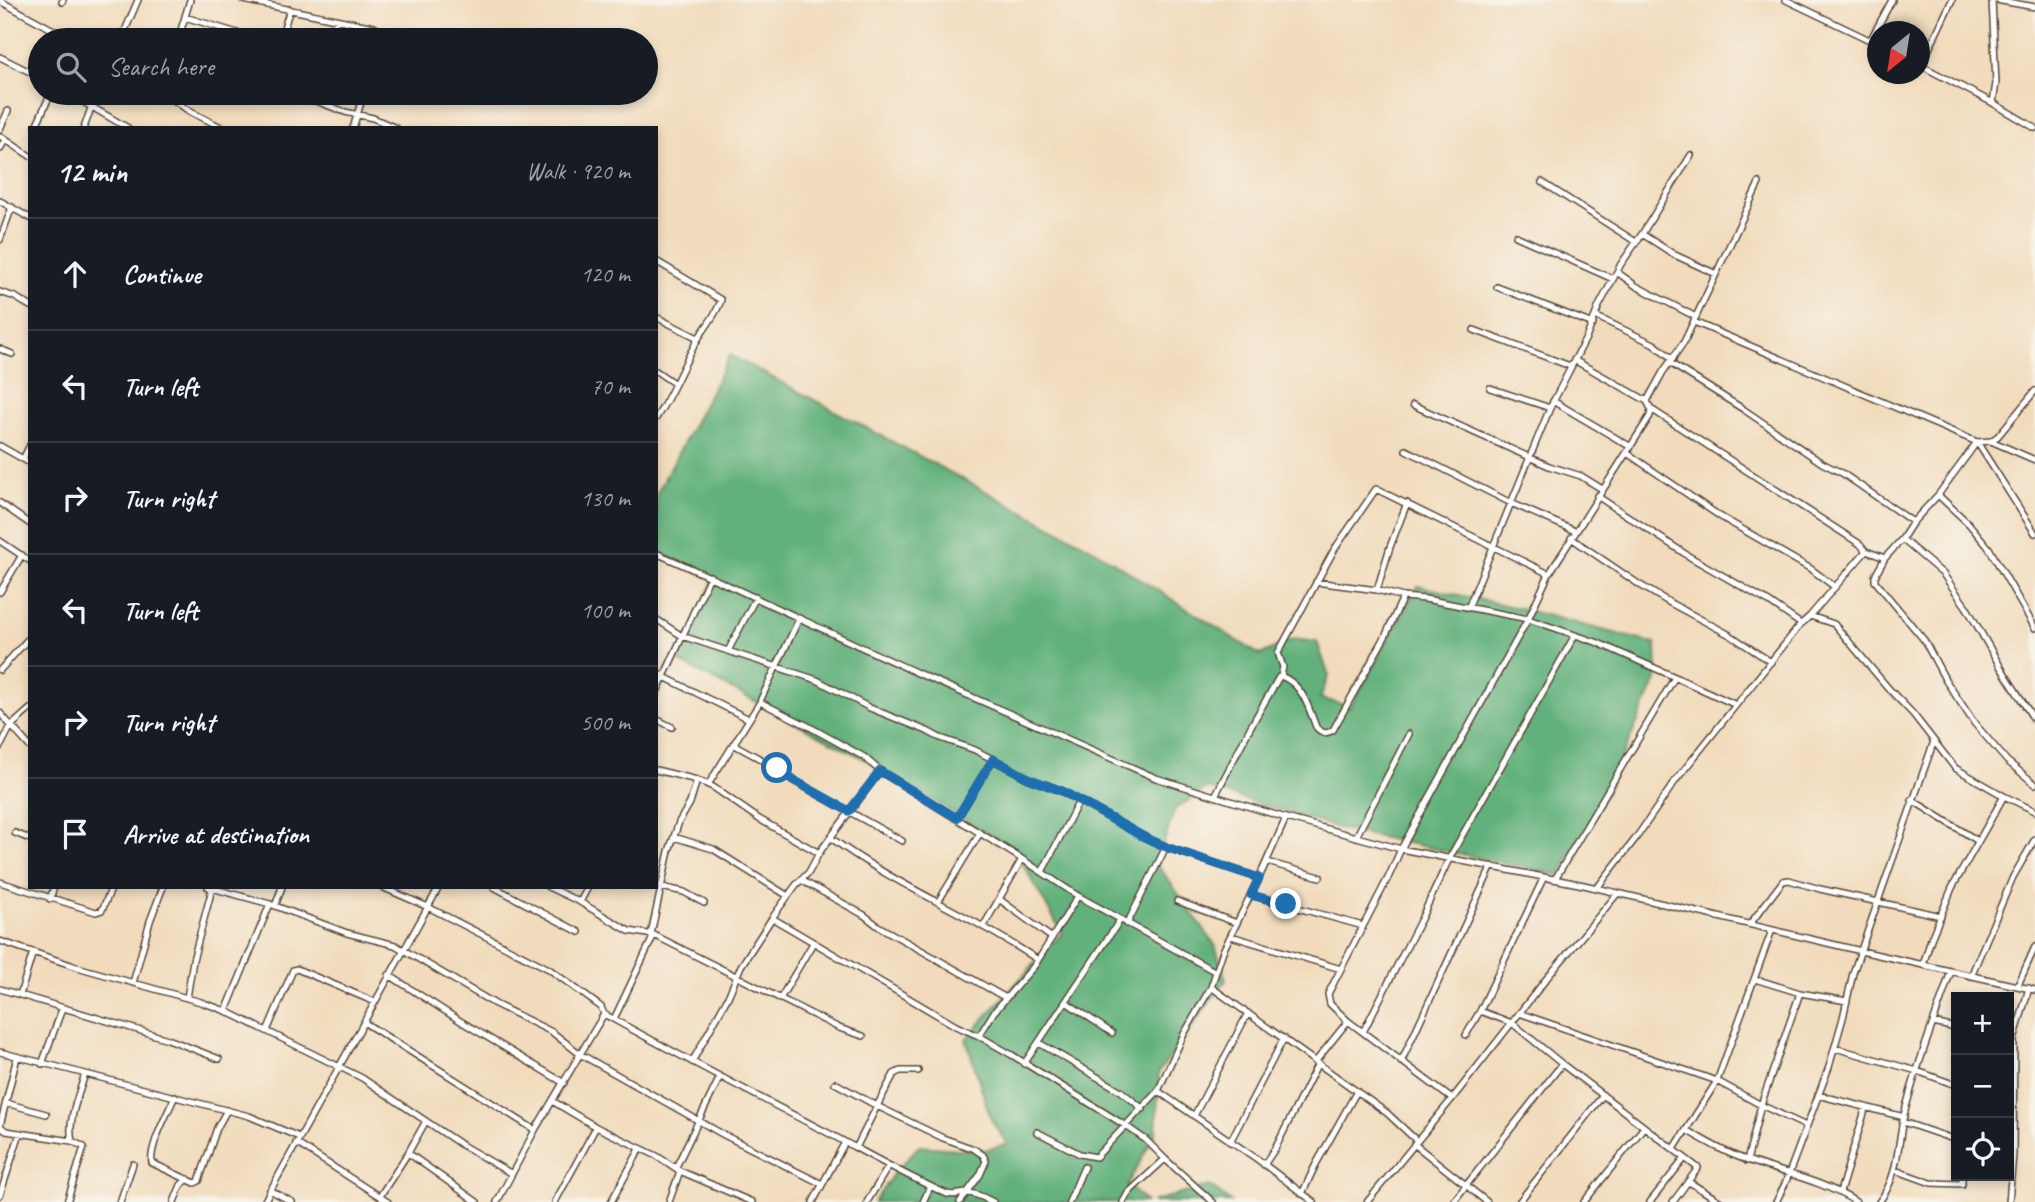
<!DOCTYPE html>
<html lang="en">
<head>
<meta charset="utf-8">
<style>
  :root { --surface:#171b24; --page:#242831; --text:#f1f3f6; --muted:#9ea1a6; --line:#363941 }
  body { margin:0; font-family:Caveat,sans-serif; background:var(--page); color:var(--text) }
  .controls { position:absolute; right:21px; bottom:21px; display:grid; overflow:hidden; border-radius:0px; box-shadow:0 4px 10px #0003 }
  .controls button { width:63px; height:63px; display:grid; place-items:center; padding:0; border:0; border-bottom:2px solid var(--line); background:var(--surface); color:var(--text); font:35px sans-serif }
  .compass { position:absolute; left:1867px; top:21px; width:63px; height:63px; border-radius:50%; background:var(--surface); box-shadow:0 4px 10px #0003; rotate:210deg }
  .stop { position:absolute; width:21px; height:21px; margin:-16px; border:5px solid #1f6fb2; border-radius:50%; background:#fff }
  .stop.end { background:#1f6fb2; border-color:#fff; box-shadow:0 2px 7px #0008 }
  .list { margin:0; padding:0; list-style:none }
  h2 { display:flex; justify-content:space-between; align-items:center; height:91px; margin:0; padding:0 28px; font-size:30px }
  h2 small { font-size:23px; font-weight:400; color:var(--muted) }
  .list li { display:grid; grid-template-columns:46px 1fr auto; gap:21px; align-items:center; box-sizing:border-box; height:112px; padding:0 28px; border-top:2px solid var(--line) }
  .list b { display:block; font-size:26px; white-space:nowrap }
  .list em { font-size:23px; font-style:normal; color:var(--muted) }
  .icon { flex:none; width:38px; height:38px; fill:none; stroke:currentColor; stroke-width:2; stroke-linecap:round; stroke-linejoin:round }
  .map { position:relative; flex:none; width:2035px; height:1202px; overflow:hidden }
  .search { position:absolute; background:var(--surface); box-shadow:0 4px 10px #0003; left:28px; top:28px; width:630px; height:77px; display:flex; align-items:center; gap:18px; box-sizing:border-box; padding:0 24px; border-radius:38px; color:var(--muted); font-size:26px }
  .panel { position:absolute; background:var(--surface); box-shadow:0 4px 10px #0003; left:28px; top:126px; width:630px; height:763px; border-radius:0px }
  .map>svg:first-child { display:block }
  .forest { fill:#62b17c; stroke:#4e6e4d; stroke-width:2 }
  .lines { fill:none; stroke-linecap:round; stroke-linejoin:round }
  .street-casing { stroke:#564536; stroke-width:8 }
  .street { stroke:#fff; stroke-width:5 }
  .route { stroke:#1f6fb2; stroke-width:9 }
</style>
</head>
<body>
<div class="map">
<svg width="2035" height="1202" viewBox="0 0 2035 1202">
  <rect width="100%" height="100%" fill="#f7f3e8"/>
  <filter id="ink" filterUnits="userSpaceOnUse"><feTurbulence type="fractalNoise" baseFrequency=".0143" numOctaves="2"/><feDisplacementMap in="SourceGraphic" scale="14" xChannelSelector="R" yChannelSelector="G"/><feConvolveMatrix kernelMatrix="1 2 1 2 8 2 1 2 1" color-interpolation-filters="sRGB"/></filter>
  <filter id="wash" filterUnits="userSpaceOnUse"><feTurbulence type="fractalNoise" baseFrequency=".00686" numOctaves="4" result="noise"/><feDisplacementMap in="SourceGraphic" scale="28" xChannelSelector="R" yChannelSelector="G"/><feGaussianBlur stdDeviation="1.57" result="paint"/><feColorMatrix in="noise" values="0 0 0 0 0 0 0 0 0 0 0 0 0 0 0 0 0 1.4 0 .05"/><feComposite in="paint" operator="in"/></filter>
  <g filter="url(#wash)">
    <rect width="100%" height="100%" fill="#f1dbbc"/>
    <path class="forest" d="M730,355L1088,546L1260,655L1293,639L1317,642L1329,676L1320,698L1350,707L1418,586L1518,608L1656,644L1657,678L1606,793L1559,875L1341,829L1208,788L1175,809L1157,864L1215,945L1226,980L1159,1072L1156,1133L1127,1185L1146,1202H874L894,1173L919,1146L982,1151L1007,1144L991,1119L966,1039L1062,933L1015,850L870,762L678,661L714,579L656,552V495Z
      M1210,1186L1231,1202H1151Z"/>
  </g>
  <g filter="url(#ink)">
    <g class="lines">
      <g class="street-casing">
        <path id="street" d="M243,0L374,27L381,31L380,40
          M1786,0L1878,44
          M1992,0L1996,83L1993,103
          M1996,0L2035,7
          M0,1L72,40
          M62,2L63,0
          M185,17L260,40
          M121,40L138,0
          M178,40L190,0
          M280,40L290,9
          M330,40L336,20
          M1870,41L1892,0
          M0,57L40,77
          M1920,65L1993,103L2035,128
          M1921,66L1952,0
          M68,93L128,128
          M164,93L189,111L223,128
          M273,93L316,101L345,112L373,118L396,128
          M36,126L51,93
          M84,128L92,105
          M353,128L364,93
          M0,129L8,111
          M0,136L30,156
          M0,149L5,140
          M1542,182L1636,242
          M0,201L30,218
          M1642,234L1675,255L1716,274
          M1516,236L1613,279
          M0,240L12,207
          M656,261L721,300C717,314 706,326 698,339C683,364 673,393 656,418
          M1617,272L1636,286L1696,317
          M1497,287L1593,324
          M0,292L15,297L30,306
          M1595,316L1654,344L1673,359
          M656,317L698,338
          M1694,322L1977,442L1991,441L1998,436L2035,391
          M1474,330L1570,366
          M0,349L12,354
          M1574,360L1647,401
          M1670,363L1743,409L1822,463L1842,473L1913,522
          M656,371L675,384
          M1490,388L1550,408
          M1553,401L1631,447
          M1413,405L1549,466L1581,476L1602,489
          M1651,409L1860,544L1866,551
          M1991,441L2035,460
          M1977,442L2035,533
          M0,446L30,463
          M1406,450L1511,503L1575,531
          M1627,453L1721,517L1811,569L1835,587
          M23,459L30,445
          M1938,495L1969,524L1989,548L2035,628
          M1597,496L1690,557L1769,602L1801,624
          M0,503L30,524
          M1571,538L1640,585L1672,604L1730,635L1771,662
          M1902,539L1943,574L1967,608L2000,666L2035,721
          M0,541L30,561
          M656,553C746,592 833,635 922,675C1000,710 1078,744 1156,778L1286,818L1401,849L1584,885L1861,951L2035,990
          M1885,558L1875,576V581L1924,640L1946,681L1975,724L2007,761L2035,784
          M1316,582L1377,590L1403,597
          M1377,590L1390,547L1407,503
          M0,592L22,555
          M1468,608L1550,408L1587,336L1599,306L1621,264L1642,234L1691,155
          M1810,616L1834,624L1889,689L1913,714L1955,768L2004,796L2035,811
          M656,619L682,636L817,680L870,708L927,731L938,737L975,750L1030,779L1062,791L1142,836L1171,849L1259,878
          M799,619L761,699L760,702L808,726L864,757L880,771L1022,859L1078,896L1216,972
          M728,651L756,597
          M0,670L30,637
          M656,673L749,719
          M1281,676L1283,667L1278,653L1334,550L1376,489L1549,574
          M1675,677L1736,705
          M656,694L710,576
          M0,713L30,747
          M656,719L672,727
          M733,744L777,768L787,777L902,841
          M0,747L11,726L30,709
          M656,770L697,780L713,787L759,819L819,853
          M708,785L760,702
          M1215,796L1251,726L1279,677L1281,676C1303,685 1308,706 1316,727C1321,733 1326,735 1333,730L1385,637L1403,597L1425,599L1528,619L1596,642L1675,677L1555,879
          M1912,800L1978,841
          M957,818L993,759
          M15,833L30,839
          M674,837L713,849L788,896
          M1356,837L1409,734
          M831,838C896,886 972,915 1038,960
          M1267,862L1320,877
          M1042,872L1079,801
          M801,880L864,915L878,926L1006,998
          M0,882L96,912L102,910L112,887
          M208,887L270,904L347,933L395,945L495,1004L552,1032L580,1054L724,1135L822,1184
          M382,887L428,907L549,969L601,1007L604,1014
          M494,887L579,932
          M548,887L580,902L629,931L654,935L839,1028L863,1036
          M661,887L684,892L704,903
          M1597,888L1636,838L1676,780L1801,624L1810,616L1866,551L1885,558L1902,539L1913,522L1938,495L1977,442
          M1251,895L1363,926
          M50,899L54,887
          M999,899L1052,938
          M1177,901L1237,923
          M580,902L588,887
          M938,902L980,833
          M275,906L282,887
          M772,918L796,885L809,872L819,853L880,771
          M1127,924L1166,847
          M1750,924L1783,881L1789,880L1820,889L1941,916
          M983,927L1022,859
          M651,934L669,851L679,822L690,803L697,780
          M1231,936L1341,969
          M0,941L77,967L201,1002L226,1011L362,1078L460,1144L512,1174
          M1923,965L1931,939L1952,888L2004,796
          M389,975L462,1022L564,1083
          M1971,976L2013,877L2035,839
          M1755,979L1800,993L1847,1001
          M133,983L150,921L163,887
          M2018,985L2035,947
          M1211,987L1387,1113L1417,1141
          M0,989L168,1039L219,1059
          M20,995L33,952
          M187,998L193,960L212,889
          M780,999L813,943
          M1066,1002L1112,1033
          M226,1011L270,904
          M1480,1011L1512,1023L1562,1064L1698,1168L1673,1202
          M1519,1013L1717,1081L1761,1105L1806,1126
          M614,1019L654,935
          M365,1023L535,1130
          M1933,1023L1956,1028
          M267,1031L293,970L297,969L375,1002
          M1363,1032L1422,917L1450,857L1575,635
          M1466,1035L1480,1011L1544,877
          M979,1036L994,1012L1035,965L1078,896
          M1039,1043L1121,1091L1143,1109
          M1835,1048L1917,1071L1956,1085
          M0,1052L249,1116L299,1137
          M17,1057L0,1126L6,1131L72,1141L84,1147L67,1202
          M1316,1061L1348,1021
          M692,1062L728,997L741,966L772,918L956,1026L979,1036L1012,1055L1126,1126L1146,1140L1165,1159
          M1401,1062L1492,866
          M42,1064L62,1009
          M1024,1064L1120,920
          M835,1083L877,1106L894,1074L900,1071H918
          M1158,1091L1257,1159L1314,1202
          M1818,1095L1904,1117
          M175,1096C168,1113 149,1146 152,1163L195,1183L199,1181L217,1128L227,1110
          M1452,1099L1348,1021L1330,1004L1328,994L1389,876L1401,849L1528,619L1549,574L1650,416L1651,409L1647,401L1663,372L1684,342L1759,183
          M554,1102L596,1127L657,1156L680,1171L752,1202
          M6,1103L46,1114
          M1194,1116L1248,1013
          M1903,1122L1956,1140
          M1686,1130C1707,1142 1727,1154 1750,1161C1786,1174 1823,1181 1856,1202
          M1037,1132L1080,1154L1096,1157L1158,1091L1184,1034L1211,987L1223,951L1259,878L1286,818
          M72,1141C67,1121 79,1094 85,1074
          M1230,1142L1284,1038
          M296,1143L388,1202
          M1414,1144L1487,1202
          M856,1148L877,1106L943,1138L974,1149L983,1155L986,1161L980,1175L960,1202
          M1674,1149L1717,1081L1772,930
          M408,1153L426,1121
          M1747,1161L1761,1105L1800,993
          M1264,1165L1276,1147L1318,1063
          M676,1167L720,1077
          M1895,1170L1931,1183L1962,1184V1176
          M1689,1182L1721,1202
          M270,1190L292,1202
          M1840,1192L1866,1107
          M1302,1194L1315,1166L1357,1091
          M0,1195L20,1133
          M380,1196L408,1153L477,1202
          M120,1202L133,1164
          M174,1202L181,1185L188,1179
          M264,1202L439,887
          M497,1202L535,1130L604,1014C678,1055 753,1094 828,1133C868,1154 906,1176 947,1194C955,1196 958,1194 965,1193C974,1192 985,1198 993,1202
          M555,1202L596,1127
          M611,1202L640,1149
          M669,1202L680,1171
          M813,1202L845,1142
          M867,1202L888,1167
          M923,1202L930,1187
          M1069,1202L1084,1167
          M1123,1202L1128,1193L1165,1159L1213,1202
          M1367,1202L1452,1099L1547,978L1618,893
          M1453,1202L1562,1064
          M1519,1202L1603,1095
          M1584,1202L1644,1127
          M1650,1202L1685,1158
          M1776,1202L1785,1184L1829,1067L1843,1018L1853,973L1934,741
          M1879,1202C1899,1176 1897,1146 1904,1115C1916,1066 1935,1019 1951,971
          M2009,1202L2013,1154L2014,1040L2029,988"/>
      </g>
      <use href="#street" class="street"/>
    </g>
  </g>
  <g class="lines" filter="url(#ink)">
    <path class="route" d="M777,768L788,777L849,811L880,771L957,818L993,759L1030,779L1062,791L1142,836L1166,847L1259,878L1251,895L1286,904"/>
  </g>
</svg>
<div class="controls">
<button>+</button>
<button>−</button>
<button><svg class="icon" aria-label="locate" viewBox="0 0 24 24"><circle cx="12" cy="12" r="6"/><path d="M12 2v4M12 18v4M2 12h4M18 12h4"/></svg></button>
</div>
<svg class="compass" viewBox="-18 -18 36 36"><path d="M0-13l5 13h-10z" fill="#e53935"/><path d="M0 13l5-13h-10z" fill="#9ea1a6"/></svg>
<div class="stop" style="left:777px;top:768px"></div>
<div class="stop end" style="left:1286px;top:904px"></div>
<div class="search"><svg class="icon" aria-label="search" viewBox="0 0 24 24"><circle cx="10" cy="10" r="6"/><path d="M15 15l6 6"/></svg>Search here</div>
<section class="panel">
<h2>12 min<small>Walk · 920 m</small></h2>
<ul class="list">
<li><svg class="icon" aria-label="ahead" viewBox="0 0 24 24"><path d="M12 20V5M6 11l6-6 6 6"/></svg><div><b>Continue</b></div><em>120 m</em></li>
<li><svg class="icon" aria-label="left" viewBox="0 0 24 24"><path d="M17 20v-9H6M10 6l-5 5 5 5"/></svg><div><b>Turn left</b></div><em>70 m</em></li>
<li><svg class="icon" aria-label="right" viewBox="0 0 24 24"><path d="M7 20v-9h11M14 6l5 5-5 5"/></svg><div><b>Turn right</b></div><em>130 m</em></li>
<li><svg class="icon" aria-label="left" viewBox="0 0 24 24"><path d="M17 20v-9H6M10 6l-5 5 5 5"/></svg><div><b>Turn left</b></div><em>100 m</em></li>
<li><svg class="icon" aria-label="right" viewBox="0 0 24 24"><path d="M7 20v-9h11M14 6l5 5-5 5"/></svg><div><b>Turn right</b></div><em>500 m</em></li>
<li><svg class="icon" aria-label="arrive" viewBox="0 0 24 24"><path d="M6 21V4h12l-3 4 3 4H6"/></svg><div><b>Arrive at destination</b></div></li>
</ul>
</section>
</div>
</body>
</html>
